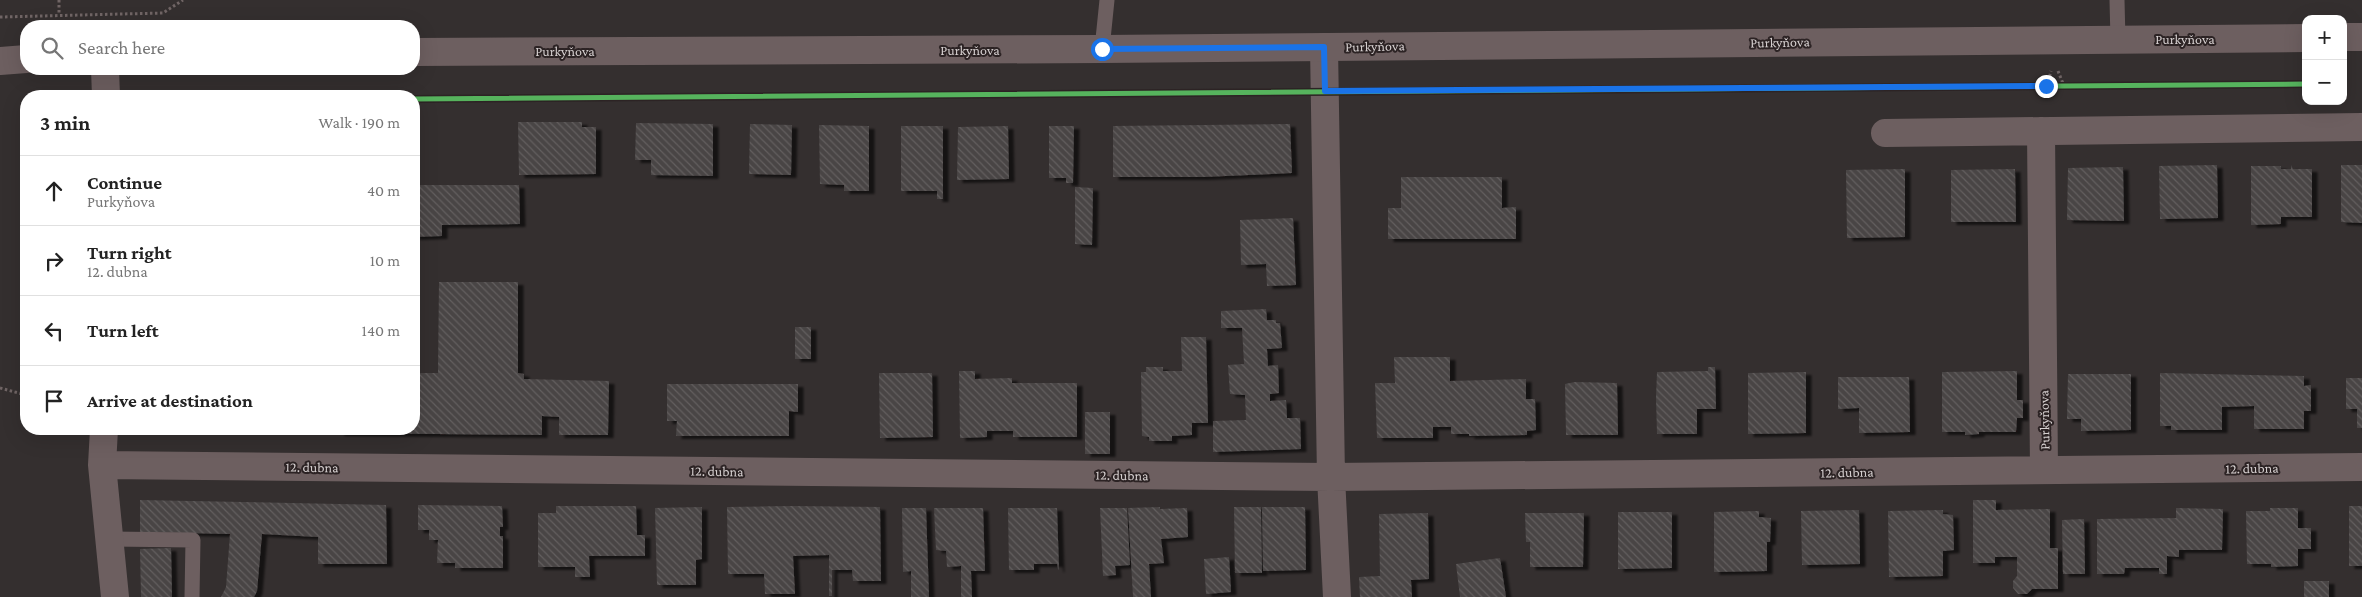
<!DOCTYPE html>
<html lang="en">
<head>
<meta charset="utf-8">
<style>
  :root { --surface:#fff; --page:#f6f6f6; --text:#222; --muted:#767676; --line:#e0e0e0 }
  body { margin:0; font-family:"Crimson Pro",serif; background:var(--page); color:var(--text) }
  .controls { position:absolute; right:15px; top:15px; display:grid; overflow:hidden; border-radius:10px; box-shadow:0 5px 20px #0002 }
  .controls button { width:45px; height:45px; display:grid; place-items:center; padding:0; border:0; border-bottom:1px solid var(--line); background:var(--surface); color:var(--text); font:25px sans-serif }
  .stop { position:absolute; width:15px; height:15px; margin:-11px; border:4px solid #1a73e8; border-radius:50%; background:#fff }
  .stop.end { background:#1a73e8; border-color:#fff; box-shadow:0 1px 5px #0008 }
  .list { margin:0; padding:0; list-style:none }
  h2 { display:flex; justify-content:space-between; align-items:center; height:65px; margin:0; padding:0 20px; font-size:21px }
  h2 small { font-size:16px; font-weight:400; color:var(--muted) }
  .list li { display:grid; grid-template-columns:32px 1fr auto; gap:15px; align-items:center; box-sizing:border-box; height:70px; padding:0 20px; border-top:1px solid var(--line) }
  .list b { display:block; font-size:19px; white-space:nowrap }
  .list p { margin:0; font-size:16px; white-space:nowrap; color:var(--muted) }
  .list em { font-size:16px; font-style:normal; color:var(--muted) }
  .icon { flex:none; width:28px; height:28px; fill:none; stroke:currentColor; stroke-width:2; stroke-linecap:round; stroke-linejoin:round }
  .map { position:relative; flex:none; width:2362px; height:597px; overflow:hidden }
  .search { position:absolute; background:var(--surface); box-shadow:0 5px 20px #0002; left:20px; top:20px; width:400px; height:55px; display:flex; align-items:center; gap:12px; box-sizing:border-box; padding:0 18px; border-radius:20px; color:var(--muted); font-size:19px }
  .panel { position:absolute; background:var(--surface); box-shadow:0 5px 20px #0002; left:20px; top:90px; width:400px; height:345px; border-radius:20px }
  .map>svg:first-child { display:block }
  .building { fill:url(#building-back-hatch); filter:url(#shadow) }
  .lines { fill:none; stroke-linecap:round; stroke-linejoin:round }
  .path { stroke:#706565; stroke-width:3; stroke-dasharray:2.5 2.5; stroke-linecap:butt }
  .service { stroke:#6d5f60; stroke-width:15 }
  .minor { stroke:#6d5f60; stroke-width:28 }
  .tertiary { stroke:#6d5f60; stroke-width:28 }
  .cycleway-casing { stroke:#2c2324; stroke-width:8 }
  .cycleway { stroke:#56b35d; stroke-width:5 }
  .route { stroke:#1a73e8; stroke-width:6 }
  .labels { text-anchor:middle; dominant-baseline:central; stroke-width:4; stroke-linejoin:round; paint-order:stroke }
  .street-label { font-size:14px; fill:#d6d0d0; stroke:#2c2324 }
</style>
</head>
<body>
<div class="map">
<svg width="2362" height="597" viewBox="0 0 2362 597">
  <defs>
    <pattern id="building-back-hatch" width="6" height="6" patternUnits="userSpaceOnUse" patternTransform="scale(1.25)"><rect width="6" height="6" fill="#494545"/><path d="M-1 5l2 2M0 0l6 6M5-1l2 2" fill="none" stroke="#625f5f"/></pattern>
    <filter id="shadow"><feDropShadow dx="5.5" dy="3" stdDeviation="1" flood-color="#0009"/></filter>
  </defs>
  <rect width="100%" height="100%" fill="#342f2f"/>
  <path class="building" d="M518,122H582V127H596V174L519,175Z
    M636,123L713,124V176L651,175V160H635Z
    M750,124L792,125L791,175L749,174Z
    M1290,124L1292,173L1203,177H1113V126Z
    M819,125L869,126V191H844V185L820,184Z
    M901,126H943V199H937V191H901Z
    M1008,126L1009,179L957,180L958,127Z
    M1049,126H1074L1073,183H1066V178H1049Z
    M2217,165L2218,218L2160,219L2159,166Z
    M2291,165L2293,169H2312V217H2281V224L2251,225V166H2281V169H2291Z
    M2341,165H2362V223L2341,222Z
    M2123,167L2124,221L2067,220L2068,168Z
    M1905,169V237L1847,238L1846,170Z
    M2015,169L2016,222H1951V170Z
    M1401,177H1502V208L1516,207V239H1388V208H1401Z
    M414,185H519L520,224L442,225V236L414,237Z
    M1075,187L1093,188L1092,245L1075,244Z
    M1293,218L1296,285L1267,286L1266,264L1241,265L1240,220Z
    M439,282H518V373L524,374V379L609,381L608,435H559V417L542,416V435L339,433V429H414V373H438Z
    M1266,309L1267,320H1276V323H1280L1282,348L1267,349L1268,366L1278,365L1279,393L1270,394V401L1286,400L1287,418H1300L1301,449L1213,452V421L1246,420L1245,395L1230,394L1228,365L1244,364L1242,328H1221V311Z
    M795,327H811V359H795Z
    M1181,337H1206L1208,423H1192V435L1172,436V441H1149V437L1142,436L1141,372H1146V367H1163V371H1182Z
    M1394,357H1450V381L1526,379V399H1535L1536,430L1527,431V435L1469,436V434H1451V427H1433V438H1377L1375,383H1395Z
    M1708,367H1715L1716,409H1697V434H1657L1656,398L1657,372L1708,371Z
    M959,371H975V379L1012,378V383H1077V437H1013V431H987V437L960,438Z
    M2017,371V400H2023V418H2017L2016,432H1979V434L1965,435V432H1942V372Z
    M1806,372V433L1748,434V373Z
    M879,373H932L933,437L880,438Z
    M2160,373L2304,376V386L2311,385V411H2304V429H2254V406L2222,407V430H2171V426H2160Z
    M2068,374H2131V430L2081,431V419H2067Z
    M1838,377H1909L1910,432L1859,433V408L1838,409Z
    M2346,378H2362V428H2357V409H2346Z
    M1575,382L1617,383L1618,435H1566L1565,384Z
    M667,384H798V412L789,411V436H676L677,421H667Z
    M1085,412H1110V454H1085Z
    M140,500L386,505L387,564H318V537L262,534L257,591L254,597H221L226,587L230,534L140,532Z
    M1973,500H1996V510L2050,509V548H2058V589H2032L2027,594H2018L2013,588V581L2017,576V557H1995V563H1973Z
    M418,505L502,506L503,527H500V536H503V568H455V563H437L438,540H429V530H418Z
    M556,506H636L637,535H645V556H589L590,577H575V567H538V513H556Z
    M793,506L880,507L881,581H853L852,570H832V596H829V555L793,556L795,594H765L764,574H728L727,507Z
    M2349,506H2362V566H2349Z
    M702,507V559L696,560V585H657L655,508Z
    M1160,507V509L1187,508L1188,537L1161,539L1164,563L1149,564L1151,597H1133L1128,508Z
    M1234,507H1261L1262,573H1235Z
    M1262,507H1305L1306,570L1263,571Z
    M902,508H926L929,597H911V571L903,572Z
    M934,508H983L985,571H971L972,597H961V566L947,567L946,551L936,550Z
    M1008,508H1057L1059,570L1058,569L1057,564H1034V570H1009Z
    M1100,508H1127L1130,565L1115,566L1116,575L1103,576Z
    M2176,508L2223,509L2222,550H2179V557L2167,556V574H2159V568H2125L2124,574H2097V519L2176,518Z
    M2270,508H2298V528H2311V549H2298V566L2271,567V564H2247L2246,511H2270Z
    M1859,510L1860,564L1802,565L1801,511Z
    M1943,510V514L1953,515L1954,550L1943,551V576L1889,577L1888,511Z
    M1759,511V517L1771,518L1770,542H1767V571L1714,572V512Z
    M1618,512H1672V568L1618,569Z
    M1428,513L1429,579L1411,580L1412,597H1360L1359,577L1380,576L1379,514Z
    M1525,513H1584L1583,567H1530V542H1526Z
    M2084,519L2085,574H2063L2062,520Z
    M171,548L172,597H141L140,549Z
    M1229,557L1231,592L1206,594L1204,559Z
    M1500,558L1506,597H1460L1456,564Z
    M2304,581H2329V597H2304Z"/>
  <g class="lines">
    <path class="path" d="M59,0V15
      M0,17L163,13L183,0
      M2058,71L2064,86
      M2047,86L2051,71
      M0,388L26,395"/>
    <path class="service" d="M2117,0L2118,40
      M1102,49L1107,0
      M110,539L193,540L192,597"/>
    <path class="minor" d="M1324,47L1331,477L1337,597
      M105,69L106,96
      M2041,131L2044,470
      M1885,133L2362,127
      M104,429L102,465L115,597
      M102,465L1331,477L2362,467"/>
    <path class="tertiary" d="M2343,37H2362
      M414,52L1102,49L2306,38
      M0,61L26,59"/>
    <g class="cycleway-casing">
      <path id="cycleway" d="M414,99L2306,84"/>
    </g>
    <use href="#cycleway" class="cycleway"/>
  </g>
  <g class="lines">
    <path class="route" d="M1102,49L1324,47L1325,91L2046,86"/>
  </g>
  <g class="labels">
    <g class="street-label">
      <text x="2185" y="39">Purkyňova</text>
      <text transform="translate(1780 42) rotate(-1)">Purkyňova</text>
      <text transform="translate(1375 46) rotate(-1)">Purkyňova</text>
      <text x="970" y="50">Purkyňova</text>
      <text x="565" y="51">Purkyňova</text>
      <text transform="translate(2044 420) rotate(-91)">Purkyňova</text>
      <text transform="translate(312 467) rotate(1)">12. dubna</text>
      <text transform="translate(2252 468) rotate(-1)">12. dubna</text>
      <text transform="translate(717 471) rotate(1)">12. dubna</text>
      <text transform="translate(1847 472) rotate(-1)">12. dubna</text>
      <text transform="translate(1122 475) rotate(1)">12. dubna</text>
    </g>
  </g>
</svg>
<div class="controls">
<button>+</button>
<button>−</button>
</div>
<div class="stop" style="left:1102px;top:49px"></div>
<div class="stop end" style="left:2046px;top:86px"></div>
<div class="search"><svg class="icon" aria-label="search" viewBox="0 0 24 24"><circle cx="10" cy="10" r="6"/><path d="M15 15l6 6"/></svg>Search here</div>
<section class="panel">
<h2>3 min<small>Walk · 190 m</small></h2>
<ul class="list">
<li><svg class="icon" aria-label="ahead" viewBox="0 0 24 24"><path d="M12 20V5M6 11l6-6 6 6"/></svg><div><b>Continue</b><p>Purkyňova</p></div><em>40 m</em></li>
<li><svg class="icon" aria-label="right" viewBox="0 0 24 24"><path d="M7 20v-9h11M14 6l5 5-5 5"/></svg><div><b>Turn right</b><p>12. dubna</p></div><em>10 m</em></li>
<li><svg class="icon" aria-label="left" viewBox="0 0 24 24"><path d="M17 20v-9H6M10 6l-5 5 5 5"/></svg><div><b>Turn left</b></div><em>140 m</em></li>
<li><svg class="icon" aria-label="arrive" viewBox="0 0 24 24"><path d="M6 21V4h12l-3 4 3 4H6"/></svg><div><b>Arrive at destination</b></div></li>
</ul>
</section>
</div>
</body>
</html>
